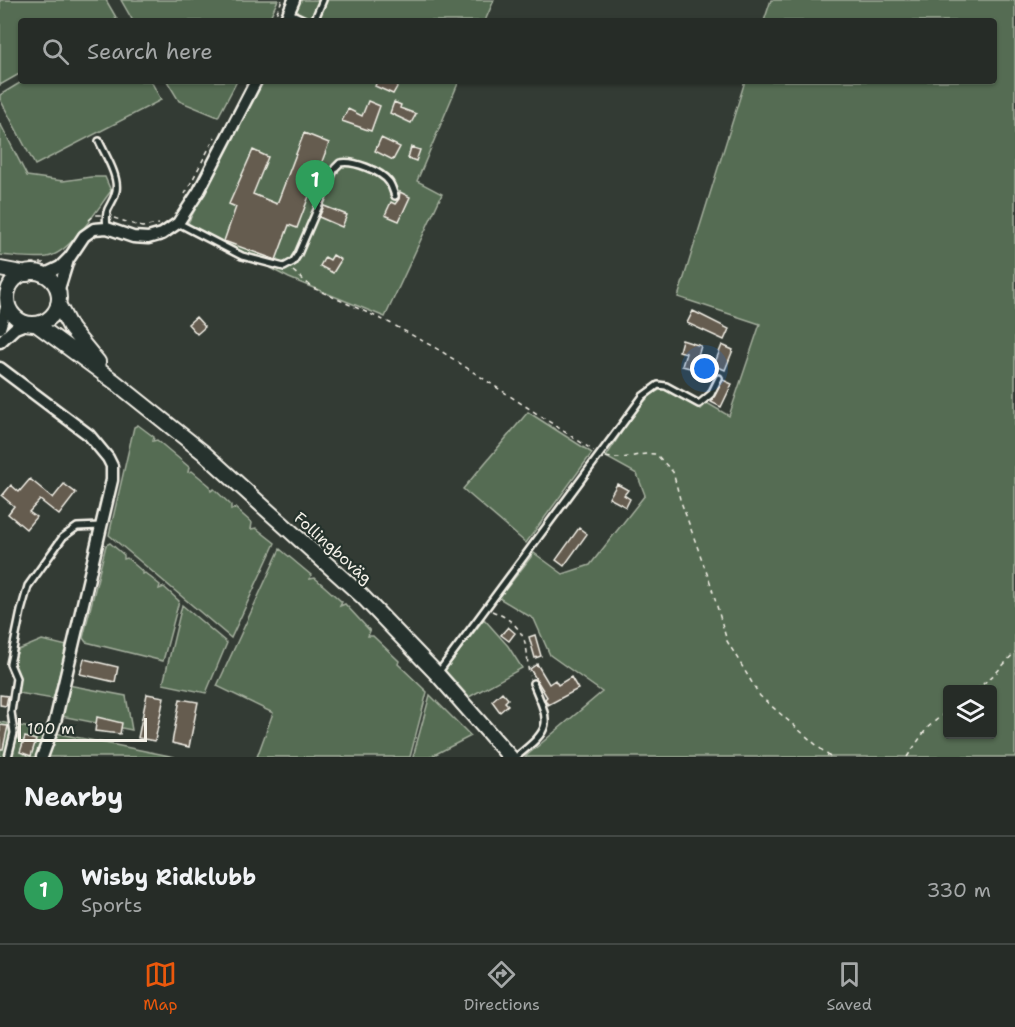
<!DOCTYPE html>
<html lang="en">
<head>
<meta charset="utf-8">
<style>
  :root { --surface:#262c27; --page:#2e342f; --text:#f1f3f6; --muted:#a4a7a7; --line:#424844; --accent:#ea580c }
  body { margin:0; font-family:"Shantell Sans",sans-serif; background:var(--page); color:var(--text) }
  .controls { position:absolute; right:18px; bottom:18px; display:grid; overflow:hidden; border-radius:6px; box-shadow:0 2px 4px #0004 }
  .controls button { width:54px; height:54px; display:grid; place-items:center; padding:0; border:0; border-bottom:2px solid var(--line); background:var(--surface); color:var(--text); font:30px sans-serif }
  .scale { position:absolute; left:18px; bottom:15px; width:129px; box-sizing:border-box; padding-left:6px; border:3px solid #f4f1e8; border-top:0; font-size:16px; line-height:21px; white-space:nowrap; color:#f4f1e8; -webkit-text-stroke:4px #26332d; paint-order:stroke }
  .you { position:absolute; left:705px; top:369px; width:21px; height:21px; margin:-15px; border:4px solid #fff; border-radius:50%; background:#1a73e8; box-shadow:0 0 0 9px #1a73e833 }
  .badge { display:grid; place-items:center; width:39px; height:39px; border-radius:50%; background:var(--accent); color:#fff; font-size:20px; font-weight:700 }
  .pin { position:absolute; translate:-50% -50px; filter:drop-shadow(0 2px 3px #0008) }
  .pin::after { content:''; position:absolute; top:32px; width:21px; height:18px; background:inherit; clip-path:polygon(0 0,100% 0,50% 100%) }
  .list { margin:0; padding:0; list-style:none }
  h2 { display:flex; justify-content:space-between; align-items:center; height:78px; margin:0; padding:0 24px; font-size:26px }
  h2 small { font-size:20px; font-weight:400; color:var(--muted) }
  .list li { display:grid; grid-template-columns:39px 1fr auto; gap:18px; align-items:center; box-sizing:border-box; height:108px; padding:0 24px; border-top:2px solid var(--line) }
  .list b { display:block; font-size:22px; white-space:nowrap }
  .list p { margin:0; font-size:20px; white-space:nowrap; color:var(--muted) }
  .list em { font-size:20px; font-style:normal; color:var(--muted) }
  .icon { flex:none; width:33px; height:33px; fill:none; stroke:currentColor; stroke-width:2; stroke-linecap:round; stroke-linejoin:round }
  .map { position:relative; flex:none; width:1015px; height:757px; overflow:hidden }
  .search { position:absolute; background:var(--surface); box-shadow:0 2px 4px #0004; left:18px; right:18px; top:18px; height:66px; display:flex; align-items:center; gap:15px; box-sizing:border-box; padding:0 21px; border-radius:6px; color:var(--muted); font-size:22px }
  .sheet { height:186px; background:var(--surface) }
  nav { display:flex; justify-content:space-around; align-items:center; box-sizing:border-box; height:84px; border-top:2px solid var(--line); background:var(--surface); font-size:16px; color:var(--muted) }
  nav a { display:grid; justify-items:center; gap:3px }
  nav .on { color:var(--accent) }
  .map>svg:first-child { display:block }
  .green { fill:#546c52; stroke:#a4ae9d; stroke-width:1.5; fill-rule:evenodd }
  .building { fill:#655c4f; stroke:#f4f1e8; stroke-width:1.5 }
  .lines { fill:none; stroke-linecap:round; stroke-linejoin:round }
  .lane-casing { stroke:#f4f1e8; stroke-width:10 }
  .street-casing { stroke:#f4f1e8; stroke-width:15 }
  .secondary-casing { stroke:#f4f1e8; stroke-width:18 }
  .path { stroke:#f4f1e8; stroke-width:1.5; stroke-dasharray:4.5 4.5; stroke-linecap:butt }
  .lane { stroke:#26332d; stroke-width:5 }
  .street { stroke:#26332d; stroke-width:10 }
  .secondary { stroke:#26332d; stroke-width:14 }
  .labels { text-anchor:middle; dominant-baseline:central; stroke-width:4.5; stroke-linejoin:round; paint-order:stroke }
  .street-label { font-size:16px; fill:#f4f1e8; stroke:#26332d }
</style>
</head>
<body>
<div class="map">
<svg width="1015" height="757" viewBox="0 0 1015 757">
  <rect width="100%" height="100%" fill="#333b34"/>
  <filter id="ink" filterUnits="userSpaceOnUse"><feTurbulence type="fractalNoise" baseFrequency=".0167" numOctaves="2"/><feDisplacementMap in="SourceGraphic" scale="12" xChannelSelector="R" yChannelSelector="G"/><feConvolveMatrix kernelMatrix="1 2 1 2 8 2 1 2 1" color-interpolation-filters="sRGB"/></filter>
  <g filter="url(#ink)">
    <path class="green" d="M0,0H106L117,19L113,21H21V73L0,85Z
      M121,0H278L268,21H133Z
      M300,0H494L485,21H290Z
      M771,0H1015V757H525L602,692L550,655L534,619L499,598L534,553L563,574L590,565L645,495L637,474L606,457C615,443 646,388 663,390C675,391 690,403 701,409L707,403L729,416L760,324L678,297L745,81H994V21H764ZM948,690H992V734H948Z
      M23,81H151L161,100L35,165L0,99V95Z
      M167,81H237L218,117L179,101Z
      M262,81H459L417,181L442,194L385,317L289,278L187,225Z
      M0,123L27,176L63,181L91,177H105L111,191C97,209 71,253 47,257C32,259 15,256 0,255Z
      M528,412L592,453L526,543L463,489Z
      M138,425L154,437L153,441L157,440L189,467L188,472L192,471L210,486L211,491L214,489L231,505V510L235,508L252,523L251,529L256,528L275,543L231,638L109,535L134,427Z
      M110,543L124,555V559L127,558L142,571V574L145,573L160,585L159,589L164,587L179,601L163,661L86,642L83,638L106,545Z
      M280,549L311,575L310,579L315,578L342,602L340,606L345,604L370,631L368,636H373L399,661L398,664L427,692L410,757H257L273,713L217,686Z
      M182,605L227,643L206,693L163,684Z
      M484,619L508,646L522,668L469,697L445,670Z
      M42,640L67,646L53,699L18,693L19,680L13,665L18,650Z
      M68,685L126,696L132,730L61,716Z
      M430,695L471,736L430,757H413Z
      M0,722L175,757H0Z"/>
    <path class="building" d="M377,81H389L398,85L393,94L375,86Z
      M368,101L380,106L371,131L342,121L348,109L362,116Z
      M394,102L401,105L400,108L416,114L411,123L390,113Z
      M304,133L329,143L297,228L289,225L276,260L224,241L236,207L229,204L253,150L268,157L253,194L277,204Z
      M381,138L400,147L393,160L375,151Z
      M411,147L420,150L416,161L408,158Z
      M400,192L410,197L399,221L385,215L391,202L395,204L399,199Z
      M324,206L347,215L342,227L319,217Z
      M333,255L341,260L333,273L320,266L325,257L330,260Z
      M693,311L729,329L724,340L687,323Z
      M196,317L205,327L197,334L188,324Z
      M682,340L701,346L694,369L682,366L686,353L679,351Z
      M722,345L733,350L725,370L714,365Z
      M723,380L732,384L721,407L711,402Z
      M30,479L53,498L64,484L76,493L59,515L40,500L29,512L36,517L26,529L8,514L14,506L2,496L11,485L19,492Z
      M617,484L628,490L624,495L630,499L626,507L609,498Z
      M579,528L587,534L564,566L556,560Z
      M508,627L515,633L509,641L501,635Z
      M535,635L541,656L535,658L529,637Z
      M84,659L118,667L115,682L80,674Z
      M537,664L549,684L555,680L558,685L571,677L578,689L548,705L545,699L547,697L530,669Z
      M502,692L508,699L505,702L508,705L500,712L492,701Z
      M147,694L164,697L155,741L138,738Z
      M0,695L8,696L6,706L0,705Z
      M180,699L198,702L189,747L172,743Z
      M97,717L122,723L120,734L95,731Z
      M0,725L8,726L3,749H0Z
      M25,737L36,740L31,756L20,752Z"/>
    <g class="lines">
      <g class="lane-casing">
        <path id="lane" d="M288,12L307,21
          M314,21L323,0
          M99,141C105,155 119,176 116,191C112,209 104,204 107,228
          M178,223L242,256L284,267L293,262L298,254L335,168L340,163C353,160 381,171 389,182C392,186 393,191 395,196
          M438,673L643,396L658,385L666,386L699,404L711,394L719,378
          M8,757L14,733L11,712L16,678L10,664L21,611L28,586L63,537L77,527L101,526
          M516,757C552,728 551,725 533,683"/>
      </g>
      <g class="street-casing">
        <path id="street" d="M285,21L294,0
          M43,275L60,267L70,257L84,236L94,229L107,228L133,237L148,238L162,234L178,223L199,191L256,81
          M58,292L68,260
          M0,328L8,301
          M0,342L15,328L28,323
          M0,368L89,435L108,458L112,466V480L55,722L42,757"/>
      </g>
      <g class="secondary-casing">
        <path id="secondary" d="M0,269L27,274
          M7 298a26 26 0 1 1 52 0a26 26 0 1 1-52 0Z
          M58,304L71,329L98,362
          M36,324L115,382L204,453L362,596L437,674L510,757"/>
      </g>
      <path class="path" d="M273,21L282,0
        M185,194L215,137
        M114,218L142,227L159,224
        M89,220L95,215H101
        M31,263H44
        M293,271L313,288L390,323L441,351L594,451
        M606,457C628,461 638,452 656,454L673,472L680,499L710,582L727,641L760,696L830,757
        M492,611C512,619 524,630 527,652C528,661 527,668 530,676
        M976,690L996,673L1015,652
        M907,757L927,728L948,710"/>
      <use href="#lane" class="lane"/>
      <use href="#street" class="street"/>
      <use href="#secondary" class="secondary"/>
    </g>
  </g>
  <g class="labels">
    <g class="street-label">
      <text transform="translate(333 548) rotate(42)">Follingboväg</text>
    </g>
  </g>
</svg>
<div class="controls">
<button><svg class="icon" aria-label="layers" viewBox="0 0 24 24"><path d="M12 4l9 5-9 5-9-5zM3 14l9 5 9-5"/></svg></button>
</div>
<div class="scale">100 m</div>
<div class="you"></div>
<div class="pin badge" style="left:315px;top:210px;background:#2e9e5b">1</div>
<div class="search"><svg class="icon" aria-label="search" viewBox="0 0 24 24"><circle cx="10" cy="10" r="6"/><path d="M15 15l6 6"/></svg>Search here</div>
</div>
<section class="sheet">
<h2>Nearby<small></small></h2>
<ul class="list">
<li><span class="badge" style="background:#2e9e5b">1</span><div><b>Wisby Ridklubb</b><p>Sports</p></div><em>330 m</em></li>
</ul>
</section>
<nav>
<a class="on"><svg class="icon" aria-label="map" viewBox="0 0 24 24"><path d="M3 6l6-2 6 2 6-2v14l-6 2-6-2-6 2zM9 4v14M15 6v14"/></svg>Map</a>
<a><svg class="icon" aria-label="directions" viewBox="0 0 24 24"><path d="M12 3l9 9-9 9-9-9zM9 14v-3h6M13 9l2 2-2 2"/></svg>Directions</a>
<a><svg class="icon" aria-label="saved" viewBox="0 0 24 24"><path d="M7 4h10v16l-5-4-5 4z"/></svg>Saved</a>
</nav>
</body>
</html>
